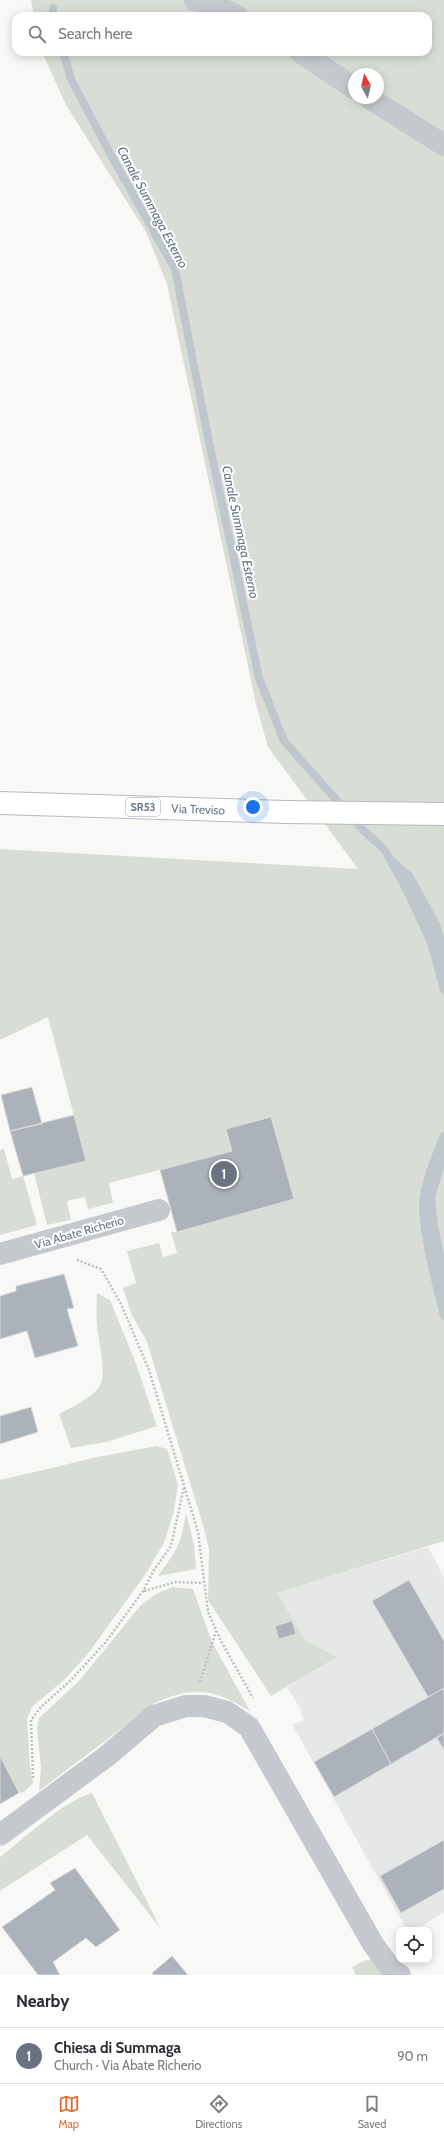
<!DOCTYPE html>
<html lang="en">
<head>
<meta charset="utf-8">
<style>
  :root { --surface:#fff; --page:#f2f2f3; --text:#2b2b33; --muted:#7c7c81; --line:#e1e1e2; --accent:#e36b2c }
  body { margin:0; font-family:Cabin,sans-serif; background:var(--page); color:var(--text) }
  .controls { position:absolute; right:12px; bottom:12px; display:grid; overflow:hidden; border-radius:8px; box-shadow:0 2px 10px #0003 }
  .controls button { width:36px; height:36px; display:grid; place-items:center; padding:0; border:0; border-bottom:1px solid var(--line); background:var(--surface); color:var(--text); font:20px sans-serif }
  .compass { position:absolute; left:348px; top:68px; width:36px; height:36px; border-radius:50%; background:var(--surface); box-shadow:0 2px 10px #0003; rotate:352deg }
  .you { position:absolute; left:253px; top:807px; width:14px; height:14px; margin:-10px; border:3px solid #fff; border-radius:50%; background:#1a73e8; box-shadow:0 0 0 6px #1a73e833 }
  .badge { display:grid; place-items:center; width:26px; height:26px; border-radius:50%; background:var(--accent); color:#fff; font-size:13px; font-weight:700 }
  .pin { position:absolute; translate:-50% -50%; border:2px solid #fff; box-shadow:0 1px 4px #0006 }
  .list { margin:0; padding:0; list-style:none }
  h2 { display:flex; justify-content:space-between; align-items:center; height:52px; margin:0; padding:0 16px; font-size:17px }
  h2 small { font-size:13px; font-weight:400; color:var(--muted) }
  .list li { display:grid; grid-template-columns:26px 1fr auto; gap:12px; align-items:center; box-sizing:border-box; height:56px; padding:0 16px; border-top:1px solid var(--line) }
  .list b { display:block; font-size:15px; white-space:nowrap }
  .list p { margin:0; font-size:13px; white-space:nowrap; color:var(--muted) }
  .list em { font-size:13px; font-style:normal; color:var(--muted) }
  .icon { flex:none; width:22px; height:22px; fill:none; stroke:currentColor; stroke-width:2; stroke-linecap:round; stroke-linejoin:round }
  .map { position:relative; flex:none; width:444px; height:1975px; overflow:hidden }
  .search { position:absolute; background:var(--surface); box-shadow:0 2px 10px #0003; left:12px; right:12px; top:12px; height:44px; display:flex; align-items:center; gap:10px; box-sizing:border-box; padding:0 14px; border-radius:12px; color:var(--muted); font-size:15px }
  .sheet { height:108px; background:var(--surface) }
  nav { display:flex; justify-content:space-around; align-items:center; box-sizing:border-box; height:56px; border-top:1px solid var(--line); background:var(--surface); font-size:11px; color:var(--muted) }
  nav a { display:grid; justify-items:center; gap:2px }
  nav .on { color:var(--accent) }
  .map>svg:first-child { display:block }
  .built { fill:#e6e8e7 }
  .green { fill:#d8ded5; fill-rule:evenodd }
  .water { fill:#bec7cd }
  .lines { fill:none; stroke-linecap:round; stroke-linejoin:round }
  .stream { stroke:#bec7cd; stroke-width:8 }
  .building { fill:#abb2b9; stroke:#dadbd9 }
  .primary-casing { stroke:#b6babe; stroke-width:24 }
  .path { stroke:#bcbfc2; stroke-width:2.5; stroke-dasharray:2 2; stroke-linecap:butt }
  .street { stroke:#c5c8cc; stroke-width:22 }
  .primary { stroke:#fff; stroke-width:22 }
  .labels { text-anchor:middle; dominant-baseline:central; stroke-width:4; stroke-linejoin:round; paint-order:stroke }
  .shield { fill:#fff; stroke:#959fab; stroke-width:1 }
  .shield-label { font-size:11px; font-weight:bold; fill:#687687 }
  .street-label { font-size:12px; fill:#687687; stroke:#fff }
  .water-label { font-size:13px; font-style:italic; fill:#637783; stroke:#fff }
</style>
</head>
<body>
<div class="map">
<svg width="444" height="1975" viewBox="0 0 444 1975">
  <rect width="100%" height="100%" fill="#f8f9f6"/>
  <path class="built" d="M428,1547L444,1577V1912L415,1930H407L292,1724L303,1721L300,1708L287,1687L337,1657L305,1640L276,1593Z"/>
  <path class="green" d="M31,0H444V1541L277,1593L305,1640L337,1657L271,1696L208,1600L209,1549L203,1525L147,1342L131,1313L123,1288L136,1283L127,1251L159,1243L163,1257L177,1253L171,1232H177L294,1199L271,1117L226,1129L232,1151L109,1183L113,1203L88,1209L85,1197L67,1201L71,1220L47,1225L34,1173L86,1161L48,1017L0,1040V849L358,869L268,747L256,704L167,284L146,232L66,105L42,52H428V16H34ZM354,74H378V98H354Z
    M4,1149L12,1179L23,1176L37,1225L0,1235V1150Z
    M97,1293L110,1300L137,1366L157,1426L107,1442L71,1448L59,1414C70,1408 97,1396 101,1383C106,1369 98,1339 97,1324C96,1314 97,1303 97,1293Z
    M156,1446L167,1449L178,1485L174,1511L164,1543L145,1575L87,1655L65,1679L32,1707L27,1719L30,1767L33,1783L24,1792L19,1793L0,1756V1480L98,1457Z
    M186,1512L194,1545L196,1569L158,1576C177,1550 181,1545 186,1512Z
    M172,1587L193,1589L212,1642L250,1711C213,1689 195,1685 155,1703L39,1791L41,1768L37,1729L39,1718L79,1681L141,1605L156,1594Z
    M92,1793L161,1929L87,1835L0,1891V1857C25,1838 63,1801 92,1793Z
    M374,1959L387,1975H356L352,1967L364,1961Z"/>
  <path class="water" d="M384,849L413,874L440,924L444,937V990L432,945L407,890Z
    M444,1136V1169L435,1197L438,1226L444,1254V1316C436,1283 424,1240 423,1206C423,1186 436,1155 444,1136Z"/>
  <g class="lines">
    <path class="stream" d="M53,8V16
      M63,52L71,79L112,157L175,269L208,437L259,678L284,741L365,832L384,849L407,890L432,945L444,990
      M444,1136C436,1155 423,1186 423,1206C424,1240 436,1283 444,1316"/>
  </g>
  <path class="building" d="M32,1087L42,1124L10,1131L1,1095Z
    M74,1115L86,1161L23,1176L10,1131Z
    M271,1117L294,1199L177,1232L160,1170L232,1151L226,1129Z
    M64,1274L74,1308L67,1309L78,1346L35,1358L27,1331L0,1339V1296L16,1291V1286Z
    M31,1407L38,1432L0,1444V1416Z
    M409,1580L444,1641V1688L428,1697L372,1601Z
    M292,1621L296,1634L279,1639L275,1626Z
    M444,1688V1733L391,1764L372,1729Z
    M372,1729L391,1764L334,1797L314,1762Z
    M444,1733V1750L437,1738Z
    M0,1756L19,1793L0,1804Z
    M444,1840V1889L401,1913L380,1876Z
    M75,1868L120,1930L96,1947L86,1938L53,1962L60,1975H38L2,1927L55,1890L50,1883Z
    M172,1956L188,1975H154L152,1973Z"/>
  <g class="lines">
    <g class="primary-casing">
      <path id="primary" d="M0,803L286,812L444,814"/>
    </g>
    <path class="path" d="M77,1260L101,1269L121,1304L149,1370L198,1532L208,1612L221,1641L253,1698
      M144,1591L176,1582L203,1583
      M200,1682L216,1631
      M33,1778L31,1720L41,1707L70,1681L105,1643L143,1591L154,1570L171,1546L184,1487"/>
    <path class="street" d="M195,0L211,4L237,16
      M300,52L354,88
      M369,98L444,145
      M0,1254L159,1210
      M0,1835L107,1756L154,1716L186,1706H204L227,1712L249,1727L373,1944L392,1970L400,1975"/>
    <use href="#primary" class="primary"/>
  </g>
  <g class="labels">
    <rect class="shield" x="126" y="798" width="34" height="18" rx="3"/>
    <g class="shield-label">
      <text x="143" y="807">SR53</text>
    </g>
    <g class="street-label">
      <text transform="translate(198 809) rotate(2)">Via Treviso</text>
      <text transform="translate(79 1232) rotate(-16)">Via Abate Richerio</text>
    </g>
    <g class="water-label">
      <text transform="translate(153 207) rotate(62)">Canale Summaga Esterno</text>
      <text transform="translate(241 532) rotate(78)">Canale Summaga Esterno</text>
    </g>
  </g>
</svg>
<div class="controls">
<button><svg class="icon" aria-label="locate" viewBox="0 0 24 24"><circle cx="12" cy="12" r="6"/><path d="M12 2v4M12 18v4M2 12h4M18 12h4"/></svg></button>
</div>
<svg class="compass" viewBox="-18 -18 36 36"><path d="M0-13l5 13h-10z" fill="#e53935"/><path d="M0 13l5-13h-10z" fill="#7c7c81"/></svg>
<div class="you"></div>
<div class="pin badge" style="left:224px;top:1174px;background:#6b7280">1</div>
<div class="search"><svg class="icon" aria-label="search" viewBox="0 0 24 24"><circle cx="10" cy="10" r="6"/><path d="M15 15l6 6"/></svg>Search here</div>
</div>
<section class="sheet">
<h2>Nearby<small></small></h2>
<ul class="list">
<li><span class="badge" style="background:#6b7280">1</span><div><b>Chiesa di Summaga</b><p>Church · Via Abate Richerio</p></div><em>90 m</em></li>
</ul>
</section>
<nav>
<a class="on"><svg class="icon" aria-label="map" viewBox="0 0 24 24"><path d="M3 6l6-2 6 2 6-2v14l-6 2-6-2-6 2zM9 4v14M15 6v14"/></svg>Map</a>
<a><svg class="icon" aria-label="directions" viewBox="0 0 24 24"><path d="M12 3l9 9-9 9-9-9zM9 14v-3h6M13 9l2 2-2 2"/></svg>Directions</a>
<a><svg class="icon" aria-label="saved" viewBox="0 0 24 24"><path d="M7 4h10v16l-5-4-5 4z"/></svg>Saved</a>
</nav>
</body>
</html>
